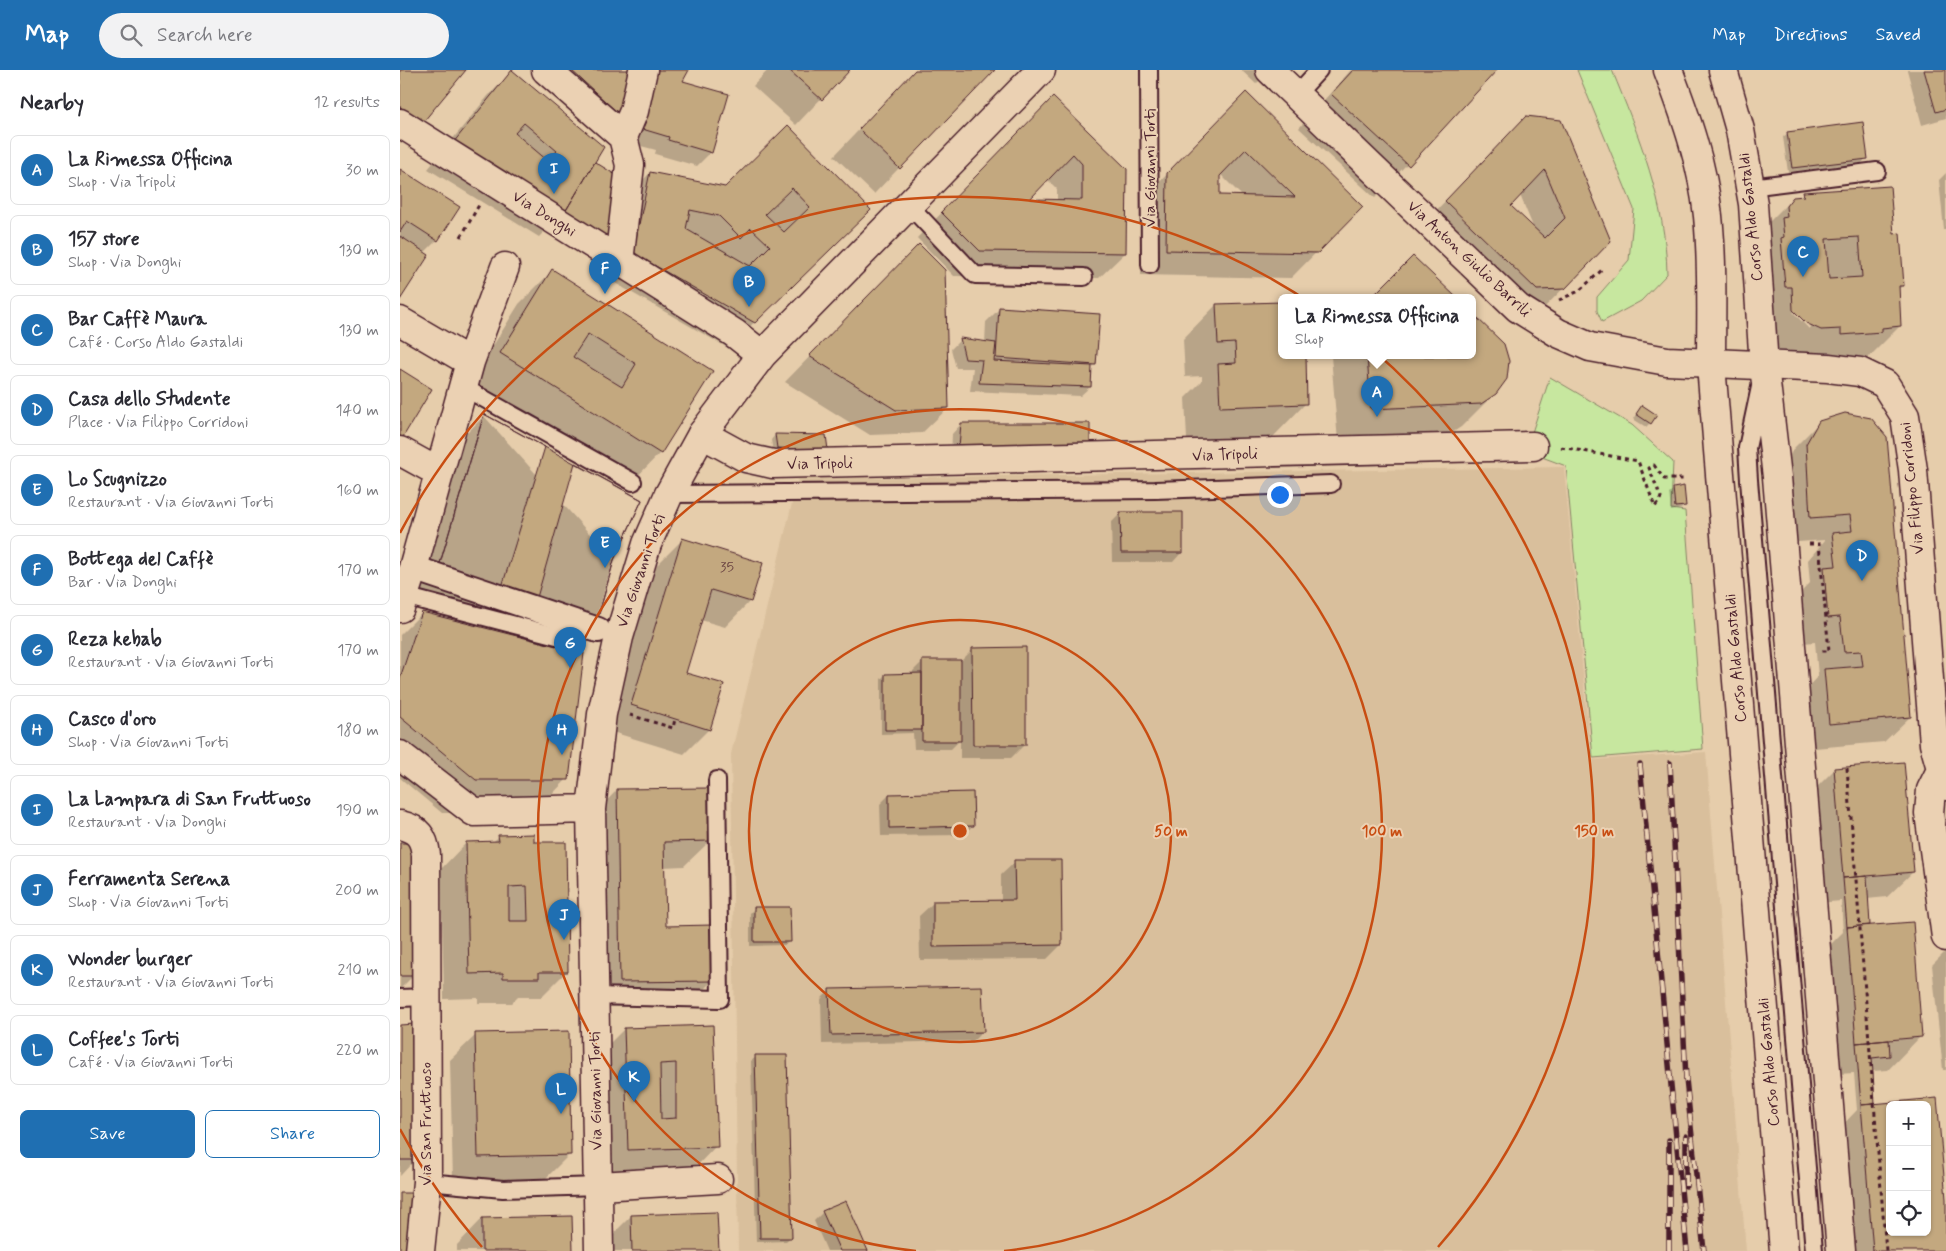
<!DOCTYPE html>
<html lang="en">
<head>
<meta charset="utf-8">
<style>
  :root { --surface:#fff; --page:#f2f2f3; --text:#2b2b33; --muted:#7c7c81; --line:#e1e1e2; --accent:#1f6fb2 }
  body { margin:0; font-family:Mynerve,sans-serif; background:var(--page); color:var(--text) }
  .controls { position:absolute; right:15px; bottom:15px; display:grid; overflow:hidden; border-radius:8px; box-shadow:0 1px 4px #0004 }
  .controls button { width:45px; height:45px; display:grid; place-items:center; padding:0; border:0; border-bottom:1px solid var(--line); background:var(--surface); color:var(--text); font:25px sans-serif }
  .you { position:absolute; left:879px; top:424px; width:18px; height:18px; margin:-12px; border:4px solid #fff; border-radius:50%; background:#1a73e8; box-shadow:0 0 0 8px #1a73e833 }
  .badge { display:grid; place-items:center; width:32px; height:32px; border-radius:50%; background:var(--accent); color:#fff; font-size:16px; font-weight:700 }
  .pin { position:absolute; translate:-50% -41px; filter:drop-shadow(0 1px 2px #0008) }
  .pin::after { content:''; position:absolute; top:26px; width:18px; height:15px; background:inherit; clip-path:polygon(0 0,100% 0,50% 100%) }
  .popup { position:absolute; left:878px; top:224px; width:198px; height:65px; box-sizing:border-box; display:grid; place-content:center; border-radius:8px; background:var(--surface); filter:drop-shadow(0 1px 4px #0005); font-size:16px; white-space:nowrap; color:var(--muted) }
  .popup b { font-size:19px; color:var(--text) }
  .popup::after { content:''; position:absolute; left:50%; top:100%; margin-left:-10px; border:10px solid transparent; border-top-color:var(--surface) }
  .list { margin:0; padding:0; list-style:none }
  h2 { display:flex; justify-content:space-between; align-items:center; height:65px; margin:0; padding:0 20px; font-size:21px }
  h2 small { font-size:16px; font-weight:400; color:var(--muted) }
  .list li { display:grid; grid-template-columns:32px 1fr auto; gap:15px; align-items:center; box-sizing:border-box; height:70px; margin:0 10px 10px; padding:0 10px; border:1px solid var(--line); border-radius:8px }
  .list b { display:block; font-size:19px; white-space:nowrap }
  .list p { margin:0; font-size:16px; white-space:nowrap; color:var(--muted) }
  .list em { font-size:16px; font-style:normal; color:var(--muted) }
  .actions { display:flex; gap:10px; padding:15px 20px }
  .actions a { flex:1; padding:11px 0; border:1px solid var(--accent); border-radius:8px; text-align:center; font-size:18px; color:var(--accent) }
  .actions .main { background:var(--accent); color:#fff }
  .icon { flex:none; width:28px; height:28px; fill:none; stroke:currentColor; stroke-width:2; stroke-linecap:round; stroke-linejoin:round }
  .map { position:relative; flex:none; width:1546px; height:1181px; overflow:hidden }
  header { display:flex; align-items:center; gap:30px; box-sizing:border-box; height:70px; padding:0 25px; background:var(--accent); color:#fff }
  header strong { font-size:24px }
  nav { display:flex; gap:28px; margin-inline-start:auto; font-size:18px }
  .search { width:350px; height:45px; background:var(--page); display:flex; align-items:center; gap:12px; box-sizing:border-box; padding:0 18px; border-radius:28px; color:var(--muted); font-size:19px }
  main { display:flex }
  aside { flex:1; background:var(--surface) }
  .map>svg:first-child { display:block }
  .built { fill:#d9bf9c }
  .green { fill:#c7e79f; stroke:#888365 }
  .shadow { fill:#0003; fill-rule:evenodd }
  .building { fill:#c3a87f; stroke:#4a1f2b; fill-rule:evenodd }
  .lines { fill:none; stroke-linecap:round; stroke-linejoin:round }
  .service-casing { stroke:#4a1f2b; stroke-width:20 }
  .pedestrian-casing { stroke:#4a1f2b; stroke-width:28 }
  .minor-casing { stroke:#4a1f2b; stroke-width:31 }
  .tertiary-casing { stroke:#4a1f2b; stroke-width:31 }
  .primary-casing { stroke:#4a1f2b; stroke-width:31 }
  .path { stroke:#4a1f2b; stroke-width:3; stroke-dasharray:4 4; stroke-linecap:butt }
  .service { stroke:#ebd1b3; stroke-width:16 }
  .pedestrian { stroke:#ebd1b3; stroke-width:24 }
  .minor { stroke:#ebd1b3; stroke-width:28 }
  .tertiary { stroke:#ebd1b3; stroke-width:28 }
  .primary { stroke:#ebd1b3; stroke-width:28 }
  .rail-casing { stroke:#4a1f2b; stroke-width:5.5 }
  .rail { stroke:#ebd1b3; stroke-width:4; stroke-dasharray:11; stroke-linecap:butt }
  .ring { fill:none; stroke:#c84d12; stroke-width:2.5 }
  .labels { text-anchor:middle; dominant-baseline:central; stroke-width:4; stroke-linejoin:round; paint-order:stroke }
  .number-label { font-size:14px; fill:#684140 }
  .street-label { font-size:16px; fill:#4a1f2b; stroke:#ebd1b3 }
  .centre { fill:#c84d12; stroke:#ebd1b3; stroke-width:2.5 }
  .ring-label { font-size:15px; text-anchor:middle; font-weight:bold; fill:#c84d12; stroke:#ebd1b3; stroke-width:4; stroke-linejoin:round; paint-order:stroke }
</style>
</head>
<body>
<header>
<strong>Map</strong>
<div class="search"><svg class="icon" aria-label="search" viewBox="0 0 24 24"><circle cx="10" cy="10" r="6"/><path d="M15 15l6 6"/></svg>Search here</div>
<nav><a>Map</a><a>Directions</a><a>Saved</a></nav>
</header>
<main>
<aside>
<h2>Nearby<small>12 results</small></h2>
<ul class="list">
<li><span class="badge">A</span><div><b>La Rimessa Officina</b><p>Shop · Via Tripoli</p></div><em>30 m</em></li>
<li><span class="badge">B</span><div><b>157 store</b><p>Shop · Via Donghi</p></div><em>130 m</em></li>
<li><span class="badge">C</span><div><b>Bar Caffè Maura</b><p>Café · Corso Aldo Gastaldi</p></div><em>130 m</em></li>
<li><span class="badge">D</span><div><b>Casa dello Studente</b><p>Place · Via Filippo Corridoni</p></div><em>140 m</em></li>
<li><span class="badge">E</span><div><b>Lo Scugnizzo</b><p>Restaurant · Via Giovanni Torti</p></div><em>160 m</em></li>
<li><span class="badge">F</span><div><b>Bottega del Caffè</b><p>Bar · Via Donghi</p></div><em>170 m</em></li>
<li><span class="badge">G</span><div><b>Reza kebab</b><p>Restaurant · Via Giovanni Torti</p></div><em>170 m</em></li>
<li><span class="badge">H</span><div><b>Casco d'oro</b><p>Shop · Via Giovanni Torti</p></div><em>180 m</em></li>
<li><span class="badge">I</span><div><b>La Lampara di San Fruttuoso</b><p>Restaurant · Via Donghi</p></div><em>190 m</em></li>
<li><span class="badge">J</span><div><b>Ferramenta Serena</b><p>Shop · Via Giovanni Torti</p></div><em>200 m</em></li>
<li><span class="badge">K</span><div><b>Wonder burger</b><p>Restaurant · Via Giovanni Torti</p></div><em>210 m</em></li>
<li><span class="badge">L</span><div><b>Coffee's Torti</b><p>Café · Via Giovanni Torti</p></div><em>220 m</em></li>
</ul>
<div class="actions"><a class="main">Save</a><a>Share</a></div>
</aside>
<div class="map">
<svg width="1546" height="1181" viewBox="0 0 1546 1181">
  <rect width="100%" height="100%" fill="#e6cdab"/>
  <filter id="ink" filterUnits="userSpaceOnUse"><feTurbulence type="fractalNoise" baseFrequency=".02" numOctaves="2"/><feDisplacementMap in="SourceGraphic" scale="10" xChannelSelector="R" yChannelSelector="G"/><feConvolveMatrix kernelMatrix="1 2 1 2 8 2 1 2 1" color-interpolation-filters="sRGB"/></filter>
  <g filter="url(#ink)">
    <path class="built" d="M1164,397L1191,690L1306,682L1346,1181H338L331,684L398,409Z"/>
    <path class="green" d="M1177,0H1212C1239,66 1266,133 1267,204L1241,231L1202,252L1197,241V227L1229,190L1234,139Z
      M1150,307L1232,355L1273,392L1271,439L1285,441L1303,679L1193,688L1166,396L1126,381Z"/>
    <path class="shadow" d="M0,0H65L23,50L0,73Z
      M134,0H231L225,36L201,61Z
      M288,0L282,12L311,82L297,96L255,84L256,80L226,72Z
      M368,0H448L396,55L353,16Z
      M516,0H593L474,124L434,86Z
      M841,0H870L856,14Z
      M951,0H1095L975,128L899,58Z
      M1507,0H1546V48L1522,55Z
      M113,1L202,78L193,93L217,108L160,145L139,167L28,99L88,26Z
      M653,29L725,183L699,208L554,206L517,168ZM647,109L657,119V131L627,130Z
      M1127,47L1210,171L1138,244L1020,157ZM1120,125L1134,159L1109,136Z
      M820,50L961,137L891,208L741,205L742,130ZM820,104L843,127L819,126Z
      M388,57L444,165L328,278L208,209L224,129L250,103L325,119Z
      M1388,63L1466,88L1462,93L1388,102L1383,67Z
      M0,100L58,137L37,170L24,183L0,228Z
      M1546,103V160H1544L1539,110Z
      M1404,123L1493,165L1502,216L1498,220L1500,256L1467,289L1372,287L1359,162L1393,128H1399ZM1393,242H1397L1411,257L1409,259Z
      M1013,188L1055,228H972Z
      M152,201L311,301L260,383L227,417L68,316L119,234Z
      M493,201L548,338L522,363L470,365L385,312Z
      M882,233V286H904L906,333L873,367L787,370L785,328L802,311V306L785,307L783,269L816,235Z
      M600,238L695,295L690,299V317L680,326L570,321L573,298H556L551,279L560,270L585,273L586,252Z
      M1072,245L1095,323L1061,357L1047,366L938,372L931,286H1072Z
      M1238,341L1250,353L1246,357L1233,349Z
      M1445,344L1510,647L1484,672L1403,679L1399,626L1418,606L1415,572L1403,573L1399,524L1410,513L1408,490L1425,470L1385,473L1381,400L1394,378L1420,352Z
      M84,346L213,490L196,550L166,580L167,709L134,743H42L0,708V565L22,543L55,552V550L5,534L51,379ZM91,529L112,536L104,564L65,554Z
      M561,354L689,355L551,386L552,364Z
      M375,365L423,384L373,382L371,370Z
      M1274,419L1285,435L1281,439L1271,441L1269,423Z
      M721,443L782,482L773,492H712L711,453Z
      M283,469L350,531L325,557L301,550L285,604L309,659L284,684L206,660L257,495Z
      M573,579L625,674L611,688H560V670L551,679H514L513,663L481,664V609L485,605H513V601L522,592H560Z
      M1434,700L1513,802L1487,827L1467,829L1469,856L1521,966L1488,1000L1472,1001L1474,1035L1536,1030L1546,1143V1181H1446L1436,1062L1457,1040L1454,1003L1423,1005L1414,891L1443,862L1441,831L1418,833L1409,725ZM1490,1035H1527V1162H1490Z
      M217,720L310,771L284,796L263,797L264,857L313,910L287,936L195,937L192,746Z
      M489,725L573,755L564,765L481,766L480,734Z
      M99,766L133,773L167,901L141,927H118L112,933H78V928L44,929L41,799L66,773L93,772Z
      M0,774L14,905L0,919Z
      M615,792L661,875L647,889L520,890L519,846L533,833L601,832V805Z
      M354,839L390,871L385,875L350,876V843Z
      M1546,881V1000H1543L1532,895Z
      M430,920L582,962L573,971L422,974L421,929Z
      M0,956L16,1089L0,1106Z
      M312,956L316,1076L291,1102L203,1105L199,984L224,959Z
      M76,965L170,1084L144,1110L53,1112L50,990Z
      M356,987L391,1167L386,1171L356,1172L351,991Z
      M423,1142L467,1181H427L414,1151Z
      M231,1146L317,1181H206V1171Z
      M82,1149L171,1181H57V1175Z"/>
    <path class="building" d="M0,0H66L24,51L0,37Z
      M112,0L204,77L165,142L53,73ZM124,53L157,81L148,91L115,63Z
      M171,0H232L219,44Z
      M256,0H289L283,11L329,24L312,83L268,70L269,67L239,58Z
      M389,0H450L422,30Z
      M515,0H595L500,99L459,59Z
      M953,0H1097L1009,96L931,24Z
      M1524,0H1546V39L1536,42Z
      M846,22L963,137L918,183L766,180L767,103ZM846,79L895,127L820,125V106Z
      M653,27L727,99L726,183L580,181L541,142ZM673,84L682,94V130L630,129Z
      M1126,46L1161,50L1211,171L1165,219L1137,220L1045,131ZM1145,100L1165,148L1145,168L1111,136Z
      M1463,52L1468,89L1392,98L1387,62Z
      M388,55L471,140L355,253L233,183L250,102L325,117ZM392,118L410,137L384,162L365,144ZM290,140L319,146L341,168L351,158L370,176L350,196L286,159Z
      M195,92L219,107L211,170L165,142Z
      M0,99L60,137L38,171L7,151L0,162Z
      M1490,116L1494,164L1500,163L1504,216H1499L1501,256L1482,258V262L1441,265V259L1421,260L1406,253L1393,240L1392,217H1385L1381,168L1384,167L1382,148L1387,147L1386,136L1393,127L1404,126L1403,122ZM1459,167L1462,207L1429,209L1426,169Z
      M0,166L29,185L0,230Z
      M519,174L545,200L549,338L496,340L409,286Z
      M1013,186L1057,228H971Z
      M152,199L313,301L261,384L100,283ZM188,264L236,294L222,317L173,287Z
      M882,232V286H906L907,334L820,337L818,294L836,293L835,273L818,274L816,234Z
      M599,237L700,244L696,295L596,288Z
      M1072,243L1104,274L1109,291L1107,309L1096,324L1081,334L971,339L967,286H1072Z
      M560,268L596,273L594,291L692,296L691,317L579,313L582,290L565,289Z
      M0,299L32,319L0,372Z
      M1242,335L1257,345L1251,354L1236,344Z
      M1445,343L1471,348L1487,367L1511,647L1429,654L1424,599L1463,596L1461,581L1444,582L1440,547L1428,548L1426,525L1424,497L1436,496L1432,463L1452,461L1450,445L1410,448L1406,374L1419,351Z
      M84,344L145,377L101,520L38,500Z
      M84,344L242,430L214,490L197,551L38,500Z
      M561,353H690V376L559,377Z
      M375,364L426,365L428,380L377,378Z
      M175,393L242,430L214,490L197,551L136,531Z
      M1284,416L1286,436L1275,437L1273,418Z
      M720,442H783V483H721Z
      M282,468L363,493L351,532L311,520L286,603L324,614L310,660L231,635Z
      M22,542L184,583L169,710H76L0,647V608Z
      M626,577V675H573L572,578Z
      M522,590H561V671H522Z
      M522,603V660H485V604Z
      M1504,692L1514,802L1443,808L1434,698Z
      M310,718L311,771L264,772L266,856L313,855L314,911L220,912L217,719Z
      M573,722L574,756L489,758V724Z
      M134,764V772H166L168,902H139V908H103V903L69,904L66,772L99,771L98,765ZM127,816L128,851H109V817Z
      M0,773H14L15,906H0Z
      M614,790H661L662,875L533,877V831L615,830Z
      M1467,806L1470,855L1447,857L1443,808Z
      M354,837H390L391,872H354Z
      M1513,852L1522,967L1456,973L1447,857Z
      M582,916L584,962L431,965L429,919Z
      M14,954L17,1090H0V955Z
      M313,955L318,1077L228,1080L224,958ZM276,993V1048L261,1049L260,994Z
      M169,961L171,1085L78,1087L75,963Z
      M1489,970L1490,986L1472,988L1475,1034L1461,1035L1456,973Z
      M355,985H387L392,1168H360Z
      M1537,1028L1546,1129V1181H1473L1461,1035ZM1490,1035H1527V1162H1490Z
      M0,1123H12L10,1181H0Z
      M446,1131L468,1181H440L422,1141Z
      M317,1142L319,1181H232L231,1145Z
      M172,1146L173,1181H82V1148Z"/>
    <g class="lines">
      <g class="service-casing">
        <path id="service" d="M749,0L750,195
          M896,25L919,0
          M1350,117L1477,101
          M508,134L575,205L684,207
          M63,317L233,412
          M1360,317L1347,378L1349,410L1414,1181
          M269,424L755,420L931,414
          M4,526L157,566
          M194,926L320,929L317,710
          M0,928L26,927
          M27,1112L103,1119L199,1116"/>
      </g>
      <g class="pedestrian-casing">
        <path id="pedestrian" d="M13,498L198,560"/>
      </g>
      <g class="minor-casing">
        <path id="minor" d="M146,0L223,67L230,95L219,192
          M223,67L234,41L243,0
          M0,251L70,292
          M302,364L346,388L373,394L1133,376
          M0,381L38,402
          M0,538L13,498L70,292L105,197
          M1540,702L1531,720L1529,743L1546,867
          M0,755C18,759 24,767 26,785L27,1112L20,1181
          M199,1116L318,1109"/>
      </g>
      <g class="tertiary-casing">
        <path id="tertiary" d="M870,0L1118,238L1158,263L1190,277L1267,291L1428,298L1460,302L1485,314L1505,346L1513,400L1534,674L1546,716
          M0,53L334,263L362,285
          M0,685L74,742L191,739
          M199,1181L191,739L202,644L219,567L247,474L269,424L302,364L362,285L641,0"/>
      </g>
      <g class="primary-casing">
        <path id="primary" d="M1268,0C1286,47 1303,95 1308,146C1313,195 1311,246 1311,295L1384,1181
          M1323,0L1340,60L1353,134L1364,296L1377,407L1441,1181"/>
      </g>
      <path class="path" d="M61,167L79,135
        M1159,230L1179,221L1202,200
        M1161,377L1238,391L1255,437L1261,428L1249,398L1254,395L1264,409H1284
        M1409,474H1419L1429,581H1419
        M230,645L273,658L275,649
        M1447,698L1486,1181"/>
      <use href="#service" class="service"/>
      <use href="#pedestrian" class="pedestrian"/>
      <use href="#minor" class="minor"/>
      <use href="#tertiary" class="tertiary"/>
      <use href="#primary" class="primary"/>
      <g class="rail-casing">
        <path id="rail" d="M1270,693L1286,1009L1304,1181
          M1240,694L1287,1181
          M1286,1116V1066
          M1269,1181V1070"/>
      </g>
      <use href="#rail" class="rail"/>
    </g>
  </g>
  <g class="ring">
    <circle cx="560" cy="761" r="211"/>
    <path d="M516 1181A422 422 0 1 1 604 1181"/>
    <path d="M82 1177A634 634 0 0 1 0 1059M0 463A634 634 0 1 1 1038 1177"/>
  </g>
  <g class="labels">
    <g class="number-label">
      <text x="327" y="497">35</text>
    </g>
    <g class="street-label">
      <text transform="translate(750 98) rotate(-90)">Via Giovanni Torti</text>
      <text transform="translate(144 144) rotate(32)">Via Donghi</text>
      <text transform="translate(1351 147) rotate(-96)">Corso Aldo Gastaldi</text>
      <text transform="translate(1069 189) rotate(43)">Via Anton Giulio Barrili</text>
      <text transform="translate(825 385) rotate(-2)">Via Tripoli</text>
      <text transform="translate(420 394) rotate(-1)">Via Tripoli</text>
      <text transform="translate(1512 418) rotate(-96)">Via Filippo Corridoni</text>
      <text transform="translate(241 501) rotate(-71)">Via Giovanni Torti</text>
      <text transform="translate(1336 588) rotate(-95)">Corso Aldo Gastaldi</text>
      <text transform="translate(1369 992) rotate(-95)">Corso Aldo Gastaldi</text>
      <text transform="translate(196 1021) rotate(-91)">Via Giovanni Torti</text>
      <text transform="translate(26 1054) rotate(-90)">Via San Fruttuoso</text>
    </g>
  </g>
  <circle cx="560" cy="761" r="8" class="centre"/>
  <g class="ring-label">
    <text x="771" y="766">50 m</text>
    <text x="982" y="766">100 m</text>
    <text x="1194" y="766">150 m</text>
  </g>
</svg>
<div class="controls">
<button>+</button>
<button>−</button>
<button><svg class="icon" aria-label="locate" viewBox="0 0 24 24"><circle cx="12" cy="12" r="6"/><path d="M12 2v4M12 18v4M2 12h4M18 12h4"/></svg></button>
</div>
<div class="you"></div>
<div class="pin badge" style="left:977px;top:347px">A</div>
<div class="popup"><b>La Rimessa Officina</b>Shop</div>
<div class="pin badge" style="left:349px;top:237px">B</div>
<div class="pin badge" style="left:1403px;top:207px">C</div>
<div class="pin badge" style="left:1462px;top:511px">D</div>
<div class="pin badge" style="left:205px;top:498px">E</div>
<div class="pin badge" style="left:205px;top:224px">F</div>
<div class="pin badge" style="left:170px;top:598px">G</div>
<div class="pin badge" style="left:162px;top:685px">H</div>
<div class="pin badge" style="left:154px;top:124px">I</div>
<div class="pin badge" style="left:164px;top:870px">J</div>
<div class="pin badge" style="left:234px;top:1032px">K</div>
<div class="pin badge" style="left:161px;top:1044px">L</div>
</div>
</main>
</body>
</html>
